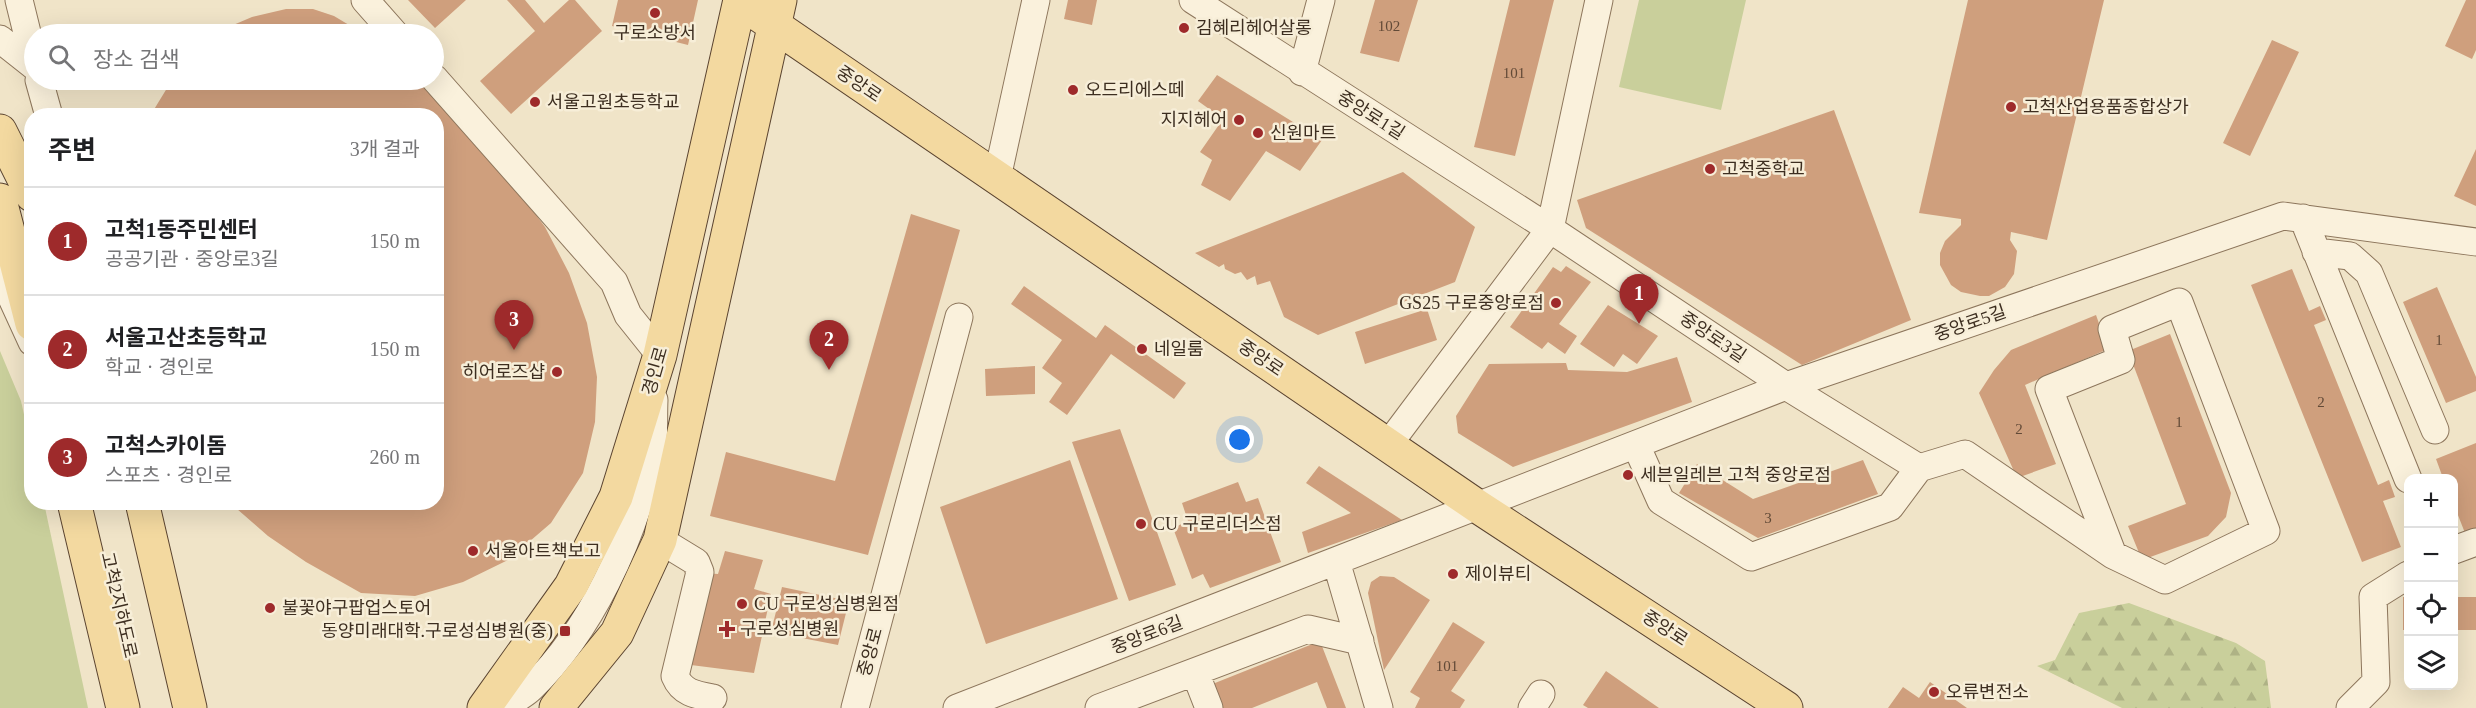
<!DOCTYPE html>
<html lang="ko">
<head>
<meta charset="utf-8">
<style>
  :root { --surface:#fff; --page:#f2f2f2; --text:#202124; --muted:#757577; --line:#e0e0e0; --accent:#9e2a2b }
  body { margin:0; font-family:"Times New Roman","Noto Sans KR",serif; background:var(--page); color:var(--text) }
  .controls { position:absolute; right:18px; bottom:18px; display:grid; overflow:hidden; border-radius:12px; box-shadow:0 6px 24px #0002 }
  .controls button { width:54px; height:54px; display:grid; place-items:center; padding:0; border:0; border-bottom:2px solid var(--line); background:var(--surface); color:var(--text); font:30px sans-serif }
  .you { position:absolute; left:1240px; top:440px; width:21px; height:21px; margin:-15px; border:4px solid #fff; border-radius:50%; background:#1a73e8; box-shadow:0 0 0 9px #1a73e833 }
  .badge { display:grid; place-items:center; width:39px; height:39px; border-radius:50%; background:var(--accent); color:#fff; font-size:20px; font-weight:700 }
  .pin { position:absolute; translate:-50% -50px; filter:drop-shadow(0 2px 3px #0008) }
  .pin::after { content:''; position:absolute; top:32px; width:21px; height:18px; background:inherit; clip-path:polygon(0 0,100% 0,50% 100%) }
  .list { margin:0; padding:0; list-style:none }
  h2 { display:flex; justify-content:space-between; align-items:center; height:78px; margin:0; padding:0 24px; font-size:26px }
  h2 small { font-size:20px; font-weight:400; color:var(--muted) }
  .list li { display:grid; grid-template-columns:39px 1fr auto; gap:18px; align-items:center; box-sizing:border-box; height:108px; padding:0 24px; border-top:2px solid var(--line) }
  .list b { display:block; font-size:22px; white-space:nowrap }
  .list p { margin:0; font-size:20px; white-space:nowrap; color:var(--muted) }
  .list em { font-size:20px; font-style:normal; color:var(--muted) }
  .icon { flex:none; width:33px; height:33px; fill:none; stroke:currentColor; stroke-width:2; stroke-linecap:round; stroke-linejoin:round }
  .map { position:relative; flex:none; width:2476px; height:708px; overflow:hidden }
  .search { position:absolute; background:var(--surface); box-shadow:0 6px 24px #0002; left:24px; top:24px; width:420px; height:66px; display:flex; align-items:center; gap:15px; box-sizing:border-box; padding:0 21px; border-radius:33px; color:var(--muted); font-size:22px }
  .panel { position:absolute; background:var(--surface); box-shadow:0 6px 24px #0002; left:24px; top:108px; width:420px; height:402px; border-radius:24px }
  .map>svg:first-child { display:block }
  .forest { fill:url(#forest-firs) }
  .green { fill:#c9cf9b }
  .building { fill:#cf9f7d }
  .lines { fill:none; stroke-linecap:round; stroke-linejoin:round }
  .minor-casing { stroke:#8d765c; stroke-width:29 }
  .major-casing { stroke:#5b4430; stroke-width:35 }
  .minor { stroke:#faf1dc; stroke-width:27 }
  .major { stroke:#f3d9a0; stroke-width:33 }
  .poi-dot { fill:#9e2a2b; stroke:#f7eed8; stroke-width:2 }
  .labels { text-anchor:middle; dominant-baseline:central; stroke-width:5; stroke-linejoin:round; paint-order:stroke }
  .number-label { font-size:15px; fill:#624a37 }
  .poi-label { font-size:18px; fill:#3d2e20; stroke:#f7eed8; text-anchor:start }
  .street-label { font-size:18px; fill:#3d2e20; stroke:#f7eed8 }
</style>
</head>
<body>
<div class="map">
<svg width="2476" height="708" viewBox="0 0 2476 708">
  <defs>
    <pattern id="forest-firs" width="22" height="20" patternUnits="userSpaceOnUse" patternTransform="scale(1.5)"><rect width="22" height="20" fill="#c9cf9b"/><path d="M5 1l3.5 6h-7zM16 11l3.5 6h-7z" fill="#aeb285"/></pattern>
  </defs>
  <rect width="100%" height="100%" fill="#f0e4c8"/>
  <path class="forest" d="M2129,603L2236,643L2265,661L2271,708H2122L2037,666L2055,660L2079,613Z"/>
  <path class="green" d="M1639,0H1746L1721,110L1619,87Z
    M0,351L21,401L31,446L32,502L44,503L88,708H0Z"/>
  <path class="building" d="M408,0H466L435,28Z
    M507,0H525L544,23L569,0H575L602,31L511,114L480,81L535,31Z
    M618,0H698L688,45L612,26Z
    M1068,0H1097L1092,25L1064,19Z
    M1375,0H1418L1399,62L1360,53Z
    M1510,0H1554L1515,156L1474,147Z
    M1968,0H2104L2047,240L2011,232L2010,240L2017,251L2014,274L2005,287L1989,296H1980L1961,292L1951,285L1940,265V253L1945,241L1961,225V219L1919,213Z
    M2466,0H2476V50L2472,59L2445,46Z
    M286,9H313L334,16L364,34H212L252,17Z
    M2272,40L2299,52L2250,156L2223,143Z
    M1217,75L1322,140L1300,171L1266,151L1230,201L1201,185L1212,160L1200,152L1223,119L1198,101Z
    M172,80H416L450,111L495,160L545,227L569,273L587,323L597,377L595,422L583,473L551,523L508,560L463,582L415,596L361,593L306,562L268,536L229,502H436V116H150Z
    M1834,110L1911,320L1802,365L1586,228L1577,200Z
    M2476,149V206L2454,196Z
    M1403,172L1475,227L1455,282L1318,335L1284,317L1270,281L1257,285L1255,276L1247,280L1241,272L1235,274L1225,269L1224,264L1219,267L1195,253Z
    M911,214L960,230L868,555L710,516L726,452L835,481Z
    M1566,266L1591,282L1559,324L1577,336L1565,354L1548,342L1542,349L1510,327L1553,267L1561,272Z
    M2292,269L2309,311L2320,306L2326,320L2314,325L2378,485L2389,480L2395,497L2383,501L2401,547L2362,562L2251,285Z
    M1024,286L1096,338L1105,325L1186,383L1174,399L1111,354L1067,415L1049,402L1062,383L1042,368L1062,340L1011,304Z
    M2437,287L2476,377V391L2446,403L2403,302Z
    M1608,305L1658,336L1637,364L1623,354L1614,367L1580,344Z
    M1427,309L1437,340L1365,364L1355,332Z
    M2096,315L2108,349L2025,385L2056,464L2017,478L1979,393L1994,370L2011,350Z
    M2170,334L2231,493L2226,517L2208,536L2142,560L2128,526L2186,504L2128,351Z
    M1677,357L1692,402L1513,467L1458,433L1456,416L1489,364L1566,363L1568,370L1627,372Z
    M1035,366V394L986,396L985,369Z
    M1120,429L1176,585L1129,601L1072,442Z
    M2476,443V528L2465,533L2454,505V478H2443L2436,459Z
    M1070,460L1118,599L986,644L940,507Z
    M1863,460L1878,494L1758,538L1679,493L1697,464L1753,499Z
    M1319,466L1402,520L1308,553L1302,532L1351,513L1306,483Z
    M1238,482L1246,502L1258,498L1281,562L1210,588L1203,574L1192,579L1173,528L1188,521L1182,503Z
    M725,551L763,560L754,589L771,594L754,673L683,664L705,573L718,574Z
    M1380,576L1394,577L1430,600L1384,670L1368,593L1371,582Z
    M782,587L849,601L838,645L771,632Z
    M2403,597H2408V630H2403Z
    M2454,597H2476V630H2454Z
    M1453,622L1485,642L1451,691L1465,700L1460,708H1415L1420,698L1410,692Z
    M1320,641L1346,708H1327L1317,682L1252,708H1219L1210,685Z
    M1606,671L1659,708H1588L1583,705Z
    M1930,682L1967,708H1888L1903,687L1919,698Z"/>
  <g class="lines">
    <g class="minor-casing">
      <path id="minor" d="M19,0L34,61
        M365,0L395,34
        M1193,0L1550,229L1786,386L1919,468L1965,454L2113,555L2165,580L2266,531L2179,302L2112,329L2121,360L2049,389L2113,555
        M0,39L34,66
        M1302,72L1321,0
        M434,78L614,282L628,315L660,355
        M39,80L49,116
        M997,178L1036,0
        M2303,218L2408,479
        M2316,252L2350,256L2369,273L2435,430
        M0,272L32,342
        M1388,445L1550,229L1599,0
        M1636,445L1661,501L1751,557L1890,507L1919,468
        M660,540L696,562L700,572L675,676C682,693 696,695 713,698
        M2454,550L2476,542
        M1336,561L1379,708
        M1195,672L1209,708
        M500,708C510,702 523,696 531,688C591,630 632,540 651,459C655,441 653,419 654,400
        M855,708L959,317
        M957,708L1786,386L2283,216L2476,242
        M1099,708L1308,629L1360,641
        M1532,708L1541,694
        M2350,708L2376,682L2373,597L2408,575"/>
    </g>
    <g class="major-casing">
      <path id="major" d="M740,2L1477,506L1786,708
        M0,131L32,195
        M0,200L32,324
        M74,502L123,708
        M142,502L190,708
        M484,708L571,586L616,497L660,355L740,0
        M556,708L617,633L660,540L780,0"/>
    </g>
    <use href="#minor" class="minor"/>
    <use href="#major" class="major"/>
  </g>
  <g class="poi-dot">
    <circle cx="655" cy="13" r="6"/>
    <circle cx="1184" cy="28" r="6"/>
    <circle cx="1073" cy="90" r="6"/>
    <circle cx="535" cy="102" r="6"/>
    <circle cx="2011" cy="107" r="6"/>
    <circle cx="1239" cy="120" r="6"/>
    <circle cx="1258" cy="133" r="6"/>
    <circle cx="1710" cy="169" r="6"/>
    <circle cx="1556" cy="303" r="6"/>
    <circle cx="1142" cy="349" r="6"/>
    <circle cx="557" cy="372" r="6"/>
    <circle cx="1628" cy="475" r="6"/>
    <circle cx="1141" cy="524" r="6"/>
    <circle cx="473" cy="551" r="6"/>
    <circle cx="1453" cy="574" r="6"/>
    <circle cx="742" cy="604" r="6"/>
    <circle cx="270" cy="608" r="6"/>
    <path d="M724 620h6v6h6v6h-6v6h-6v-6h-6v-6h6z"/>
    <rect x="559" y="625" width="12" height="12" rx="3"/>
    <circle cx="1934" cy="692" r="6"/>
  </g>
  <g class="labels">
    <g class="number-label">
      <text x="1389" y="26">102</text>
      <text x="1514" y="73">101</text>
      <text x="2439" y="340">1</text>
      <text x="2321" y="402">2</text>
      <text x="2179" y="422">1</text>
      <text x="2019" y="429">2</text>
      <text x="1768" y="518">3</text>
      <text x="1447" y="666">101</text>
    </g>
    <g class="poi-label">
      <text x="1196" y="28">김혜리헤어살롱</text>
      <text x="655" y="33" text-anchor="middle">구로소방서</text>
      <text x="1085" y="90">오드리에스떼</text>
      <text x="547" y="102">서울고원초등학교</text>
      <text x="2023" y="107">고척산업용품종합상가</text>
      <text x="1227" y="120" text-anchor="end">지지헤어</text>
      <text x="1270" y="133">신원마트</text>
      <text x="1722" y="169">고척중학교</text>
      <text x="1544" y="303" text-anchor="end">GS25 구로중앙로점</text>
      <text x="1154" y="349">네일룸</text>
      <text x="545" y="372" text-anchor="end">히어로즈샵</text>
      <text x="1640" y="475">세븐일레븐 고척 중앙로점</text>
      <text x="1153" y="524">CU 구로리더스점</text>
      <text x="485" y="551">서울아트책보고</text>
      <text x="1465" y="574">제이뷰티</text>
      <text x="754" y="604">CU 구로성심병원점</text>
      <text x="282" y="608">불꽃야구팝업스토어</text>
      <text x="740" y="629">구로성심병원</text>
      <text x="553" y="631" text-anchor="end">동양미래대학.구로성심병원(중)</text>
      <text x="1946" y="692">오류변전소</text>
    </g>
    <g class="street-label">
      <text transform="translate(859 84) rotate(34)">중앙로</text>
      <text transform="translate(1371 115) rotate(32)">중앙로1길</text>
      <text transform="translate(1970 323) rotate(-19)">중앙로5길</text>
      <text transform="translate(1713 337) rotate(34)">중앙로3길</text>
      <text transform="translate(1261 358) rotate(34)">중앙로</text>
      <text transform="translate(655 371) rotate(-74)">경인로</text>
      <text transform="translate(119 605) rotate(77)">고척2지하도로</text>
      <text transform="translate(1665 628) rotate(33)">중앙로</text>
      <text transform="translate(1147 635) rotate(-21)">중앙로6길</text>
      <text transform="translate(870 652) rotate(-75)">중앙로</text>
    </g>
  </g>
</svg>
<div class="controls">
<button>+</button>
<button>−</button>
<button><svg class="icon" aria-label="locate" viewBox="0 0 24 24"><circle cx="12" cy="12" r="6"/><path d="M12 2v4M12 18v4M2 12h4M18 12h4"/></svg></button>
<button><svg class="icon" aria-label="layers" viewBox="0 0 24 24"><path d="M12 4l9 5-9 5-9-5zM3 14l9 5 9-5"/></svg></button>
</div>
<div class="you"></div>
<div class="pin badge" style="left:1639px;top:324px">1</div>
<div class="pin badge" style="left:829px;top:370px">2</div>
<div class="pin badge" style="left:514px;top:350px">3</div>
<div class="search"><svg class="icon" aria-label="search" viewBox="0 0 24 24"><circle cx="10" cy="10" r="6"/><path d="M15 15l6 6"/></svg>장소 검색</div>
<section class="panel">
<h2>주변<small>3개 결과</small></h2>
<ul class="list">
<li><span class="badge">1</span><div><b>고척1동주민센터</b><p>공공기관 · 중앙로3길</p></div><em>150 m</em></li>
<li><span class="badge">2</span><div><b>서울고산초등학교</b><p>학교 · 경인로</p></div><em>150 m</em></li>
<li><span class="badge">3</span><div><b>고척스카이돔</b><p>스포츠 · 경인로</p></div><em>260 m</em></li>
</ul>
</section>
</div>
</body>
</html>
